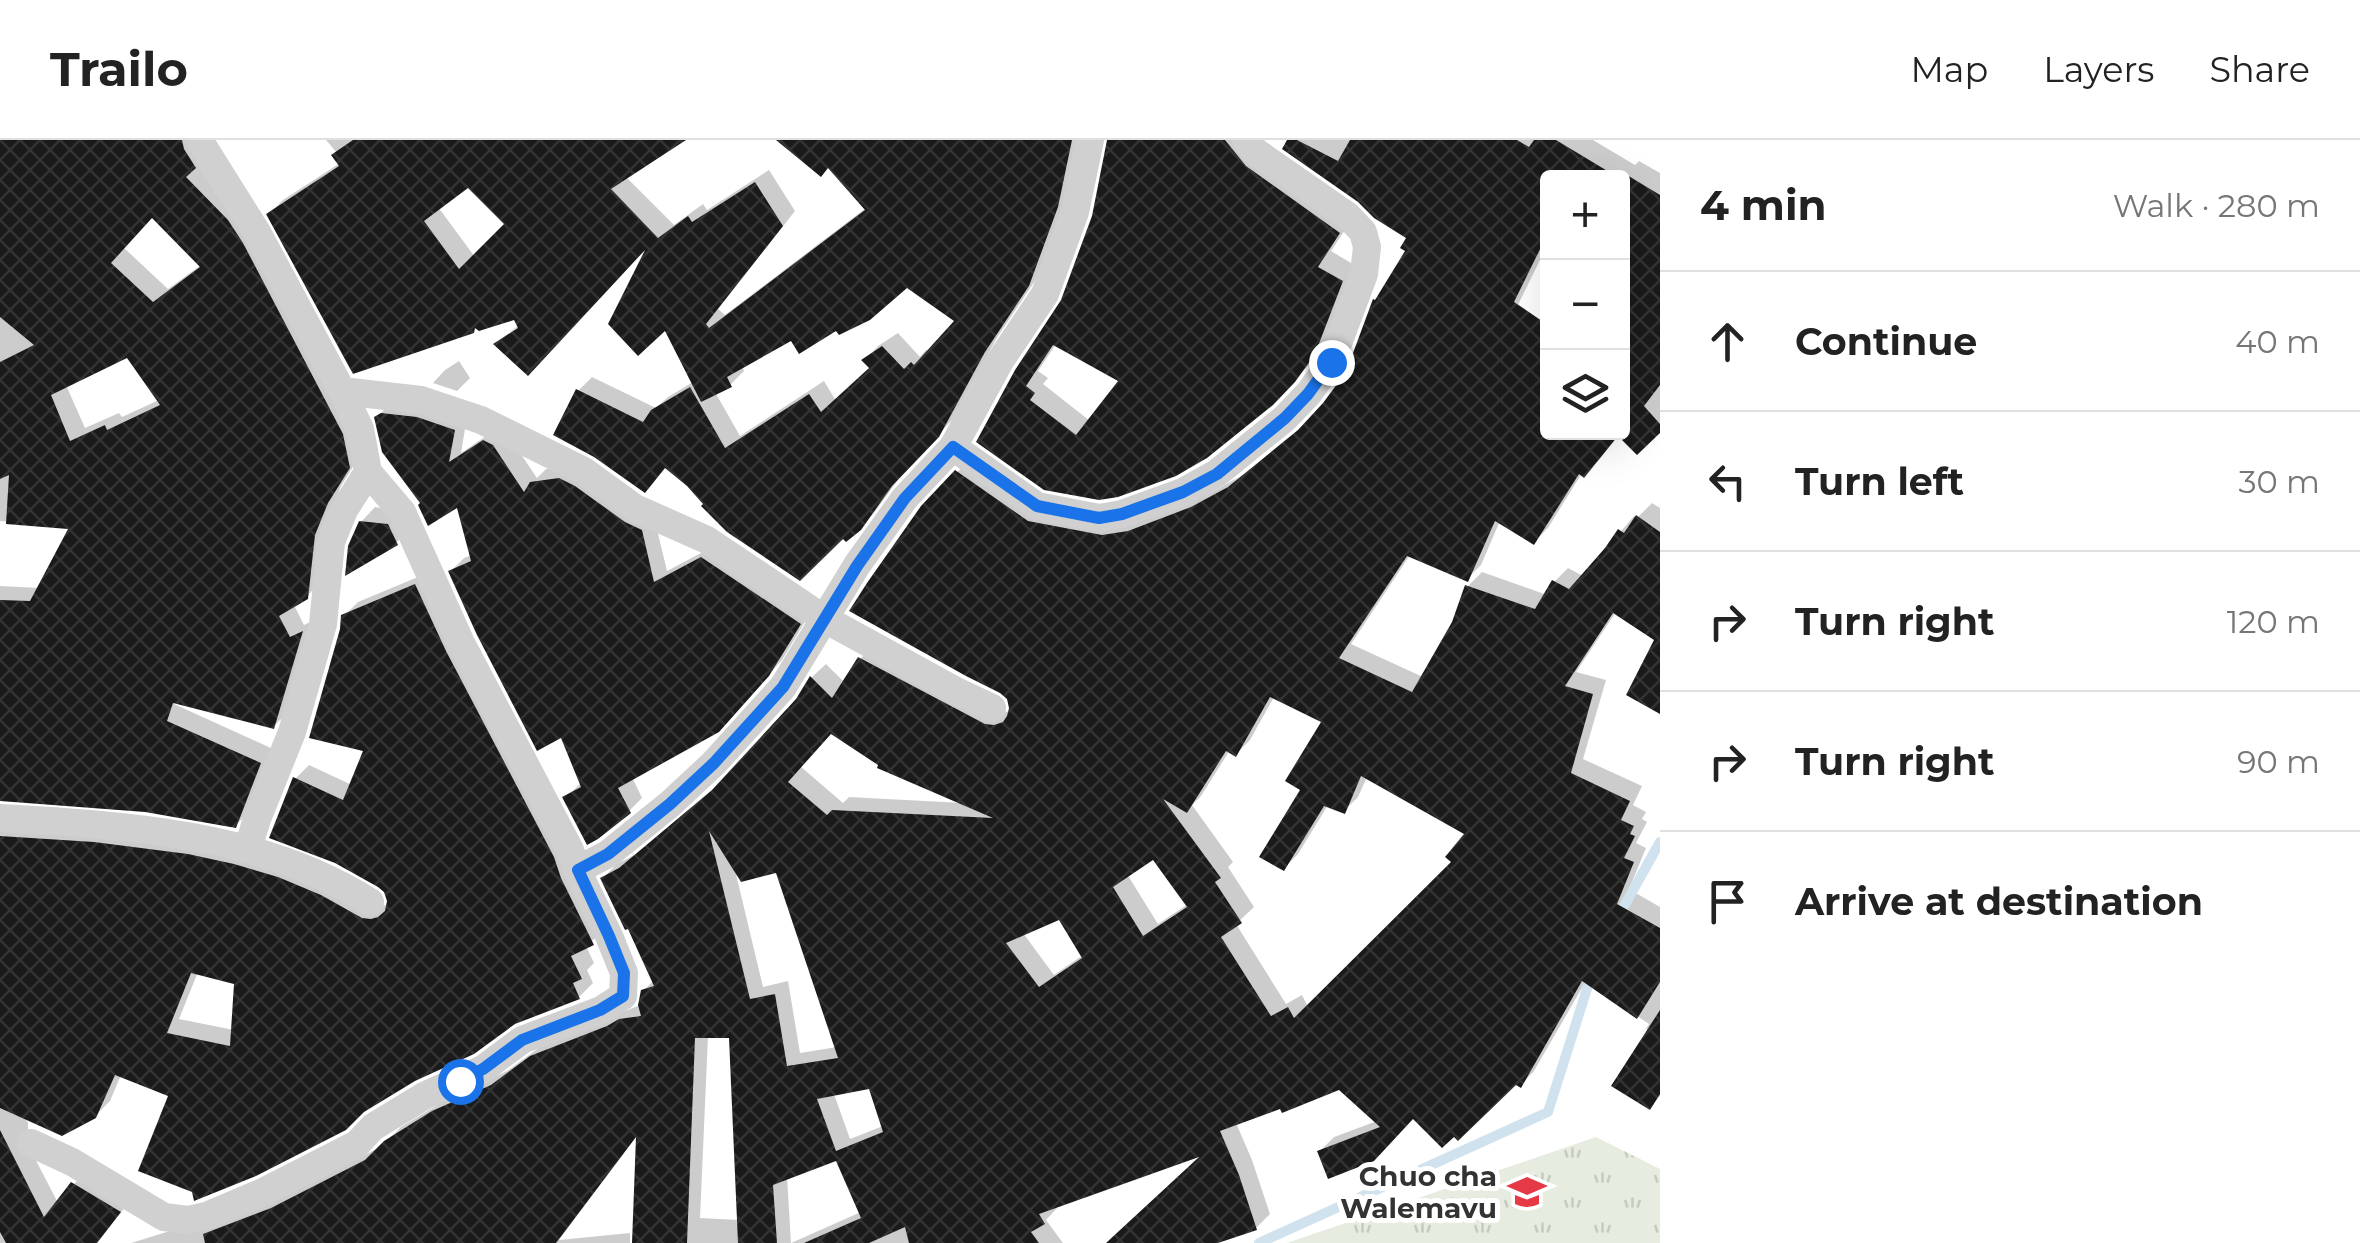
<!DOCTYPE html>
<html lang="en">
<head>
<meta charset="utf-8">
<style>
  :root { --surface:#fff; --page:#f2f2f2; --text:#222; --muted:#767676; --line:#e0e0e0 }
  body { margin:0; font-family:Montserrat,sans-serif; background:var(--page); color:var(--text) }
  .controls { position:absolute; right:30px; top:30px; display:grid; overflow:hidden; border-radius:10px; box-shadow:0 10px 40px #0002 }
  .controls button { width:90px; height:90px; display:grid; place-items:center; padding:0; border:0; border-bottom:2px solid var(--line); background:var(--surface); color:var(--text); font:50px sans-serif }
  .stop { position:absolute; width:30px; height:30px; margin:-22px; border:8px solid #1a73e8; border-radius:50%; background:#fff }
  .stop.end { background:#1a73e8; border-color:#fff; box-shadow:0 2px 10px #0008 }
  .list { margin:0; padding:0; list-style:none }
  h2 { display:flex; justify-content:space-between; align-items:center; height:130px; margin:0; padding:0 40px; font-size:42px }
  h2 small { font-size:32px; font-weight:400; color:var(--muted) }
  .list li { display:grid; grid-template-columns:65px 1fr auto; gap:30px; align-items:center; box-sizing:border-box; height:140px; padding:0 40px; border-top:2px solid var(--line) }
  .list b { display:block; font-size:38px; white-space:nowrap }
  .list em { font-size:32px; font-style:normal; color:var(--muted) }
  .icon { flex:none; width:55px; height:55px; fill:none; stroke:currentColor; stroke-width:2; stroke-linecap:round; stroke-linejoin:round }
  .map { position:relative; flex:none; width:1660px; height:1103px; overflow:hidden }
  header { display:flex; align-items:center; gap:60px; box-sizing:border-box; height:140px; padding:0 50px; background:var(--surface); border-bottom:2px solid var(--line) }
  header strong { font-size:48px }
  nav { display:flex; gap:55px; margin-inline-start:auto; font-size:35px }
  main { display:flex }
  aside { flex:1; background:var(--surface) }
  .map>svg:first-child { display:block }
  .park { fill:url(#park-tufts) }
  .shadow { fill:#0003; fill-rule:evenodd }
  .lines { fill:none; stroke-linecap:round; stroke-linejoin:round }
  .stream { stroke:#cfe2ee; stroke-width:10 }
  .building { fill:url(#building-cross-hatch); fill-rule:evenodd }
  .street { stroke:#d0d0d0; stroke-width:28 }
  .route { stroke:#1a73e8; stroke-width:12 }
  .labels { text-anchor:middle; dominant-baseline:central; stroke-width:10; stroke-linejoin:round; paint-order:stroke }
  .poi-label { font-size:28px; font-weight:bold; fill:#333; stroke:#fff; text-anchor:end }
</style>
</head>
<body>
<header>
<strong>Trailo</strong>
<nav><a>Map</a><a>Layers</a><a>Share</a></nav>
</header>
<main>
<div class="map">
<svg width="1660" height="1103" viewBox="0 0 1660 1103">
  <defs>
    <pattern id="park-tufts" width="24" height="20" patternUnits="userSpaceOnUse" patternTransform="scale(2.5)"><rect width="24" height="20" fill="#e6ecdf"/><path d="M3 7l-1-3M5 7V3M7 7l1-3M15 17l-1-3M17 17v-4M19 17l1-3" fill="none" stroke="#c6cbc0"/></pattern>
    <pattern id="building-cross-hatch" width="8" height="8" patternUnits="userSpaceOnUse" patternTransform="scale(2.5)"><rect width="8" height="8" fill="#1a1a1a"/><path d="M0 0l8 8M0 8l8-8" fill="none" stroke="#333"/></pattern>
  </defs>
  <rect width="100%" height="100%" fill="#fff"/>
  <path class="park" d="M1596,997L1660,1029V1103H1287Z"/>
  <path class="shadow" d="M0,0H201L242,66L362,312L341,346L328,379L321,442L306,457L294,465L304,485L314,480L288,572L274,586L174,561V564L273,609L249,672L235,686L146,670L0,658V446L40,448L72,387L0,381ZM152,76L201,125L168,149L123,107ZM128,215L159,260L122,277L119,273L85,288L66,245Z
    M326,0H682L625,36L674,85L703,64L707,70L769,30L795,71L718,169L725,175L866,68L829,25L801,0H1082L1071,51L1043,129L998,196L952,280L906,329L874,373L859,388L706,364L688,344L578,251L592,237L656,268L668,257L693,242L652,103L496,204L519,185L515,176L477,186L473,191L269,74L283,60L340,23L337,13ZM468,45L508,84L475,117L438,67ZM907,145L957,180L929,212L926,210L920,217L898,193L878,206L865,220L872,228L836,261L824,241L740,296L715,252L730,245L744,231L742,226L792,198L836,188Z
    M1109,0H1250L1353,78L1331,111L1356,126L1329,196L1310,224L1271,263L1206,316L979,301L1064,162L1094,76ZM1056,204L1122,241L1090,281L1043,244L1048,238L1038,231Z
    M1290,0H1593L1635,25L1639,21L1660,33V290L1637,311L1620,294L1598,321L1582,333L1548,388L1534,402L1500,381L1481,425L1467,439L1410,415L1351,504L1423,537L1454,483L1468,446L1482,432L1547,455L1554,442L1568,428L1583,436L1634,376L1637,378L1652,363L1660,368V501L1616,472L1576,532L1606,540L1583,619L1642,646L1633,665L1646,672L1642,679L1647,682L1636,703L1646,708L1629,749L1660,767V956L1650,967L1649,891L1646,889L1649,884L1586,841L1534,931L1521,945L1516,942L1414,976L1320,1011L1334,997L1377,981L1340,948L1236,983L1252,1020L1270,1074L1256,1088L1212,1103H1117L1207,1011L1056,1065L1057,1068L1046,1080L1063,1103H634L638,994L559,1100L630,1093V1103H131L287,1055L382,1006L401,987L449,958L507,931L547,902L640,865L643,851L654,840L603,738L617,724L636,714L724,641L798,560L812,537L826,524L845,543L860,519L874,505L999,571L1011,572L1012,567L923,368L971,318L1047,370L1141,378L1206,355L1243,335L1311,280L1349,230L1408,110L1409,97ZM1548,38H1622V292H1548L1469,264L1548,104ZM1274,557L1324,581L1304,649L1284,728L1298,714L1328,665L1344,671L1358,657L1367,637L1468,694L1454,722L1308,867L1302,855L1286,864L1236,784L1254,767L1228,727L1233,722L1192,665L1201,656L1230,610L1236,614L1250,600ZM832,591L963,663L849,657L843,663L800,626ZM1154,717L1188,764L1158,784L1127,734ZM735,730H778L837,907L800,913L788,841L763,847ZM1060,777L1083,815L1054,835L1023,793ZM708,896H731L739,1080L700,1078ZM870,946L883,986L850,999L834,954ZM837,1017L861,1072L791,1103L787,1036Z
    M459,221L470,238L457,251L433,243L445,230Z
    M390,264L467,277L461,313L498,288L506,292L537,338L546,329L574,326L654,377L667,431L716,405L812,470L782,520L732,575L632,637L642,658L629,671L565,658L581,643L562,594L451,431L464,418L472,415L459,364L423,363L376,278Z
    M375,367L401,371L410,388L396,403L361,382Z
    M430,432L606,789L586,806L594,823L587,830L593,843L579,857L171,955L121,935L110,961L95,976H24L28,983V1005L58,1063L87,1029L133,1057L97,1103H0V674L156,694L387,766L388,753L295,639L309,625L352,645L366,610L344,476L358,462ZM198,832L237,842L234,890L179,879Z"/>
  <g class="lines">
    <path class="stream" d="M1618,777L1660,702
      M1259,1103L1548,972L1592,833"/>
  </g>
  <path class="building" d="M0,0H182L184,9L196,28L186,37L228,80L243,103L343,294L350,328L328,363L315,395L308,459L279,476L290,497L303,491L274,589L173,563L167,581L261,623L236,688L145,672L0,661V460L30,461L68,389L6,384L9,335L0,339V222L34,205L0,177ZM152,78L200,127L153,162L111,123ZM127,218L160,265L107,290L105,285L70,301L51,255Z
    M353,0H686L611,49L658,98L688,76L692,82L755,42L783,86L706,184L709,188L865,70L828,28L821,37L776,0H1072L1058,67L1029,146L985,212L939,297L892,346L861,390L846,402L843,399L800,441L727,392L701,366L703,364L687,346L665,328L645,353L594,317L553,295L576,249L643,282L651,270L690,247L725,308L809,254L821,272L869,228L861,220L882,206L904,229L911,222L914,225L954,181L907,148L870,180L839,195L836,191L799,214L791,201L727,237L732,247L701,262L665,191L638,216L608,184L645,110L528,236L493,204L518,188L514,180L479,191L475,188L474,193L353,234L266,74L339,26L331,15ZM468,48L504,84L459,129L424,81Z
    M1107,0H1225L1246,26L1340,93L1318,127L1343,141L1315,214L1295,242L1273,265L1207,318L1176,336L1118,357L1099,360L1044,350L976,302L1015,230L1061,160L1092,76ZM1053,205L1118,241L1076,295L1030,260L1035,253L1026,246Z
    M1287,0H1297L1338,21L1350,0H1517L1529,7L1534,0H1556L1619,38H1548V93L1514,162L1548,185V292H1621L1584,338L1579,334L1534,405L1495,381L1468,442L1407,416L1339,518L1412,552L1452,482L1465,445L1535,469L1552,440L1569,449L1605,408L1618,389L1624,393L1636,375L1660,392V574L1626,555L1654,500L1613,473L1565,546L1593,554L1571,633L1630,661L1621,680L1634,686L1630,694L1635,696L1624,718L1634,722L1617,764L1660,788V842L1637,879L1582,841L1521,948L1516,945L1458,1001L1454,997L1442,1008L1413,979L1374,1021L1328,1039L1317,1011L1380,987L1339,950L1282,973L1280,969L1220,991L1239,1035L1257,1090L1218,1103H1106L1199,1017L1039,1074L1045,1084L1031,1092L1039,1103H909L905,1087L869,1103H804L861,1078L836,1021L773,1045L777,1103H738L729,898H695L687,1103H632L636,997L556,1103H205L203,1094L271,1068L365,1020L384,1001L432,971L491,945L530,916L607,886L619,879L641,876L638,865L641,850L654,846L628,789L625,790L600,738L619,728L712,650L796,559L810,536L832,558L858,517L985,584L994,585L1003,582L1007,576L1009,568L1007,559L1000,553L966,536L849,471L867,443L921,366L955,330L1028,381L1102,395L1128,391L1191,367L1228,347L1298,290L1323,263L1346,232L1373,159L1375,160L1405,111L1400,108L1406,98L1374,78L1358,62L1282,9ZM1270,557L1321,582L1285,641L1300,650L1259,717L1284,731L1324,666L1345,674L1361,636L1464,694L1445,717L1451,722L1294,878L1288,867L1271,876L1221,797L1242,783L1215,742L1221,738L1163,659L1187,673L1226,611L1236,617ZM831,594L878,625L877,628L993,678L832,670L827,675L788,642ZM709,691L741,742L776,733L838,918L787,926L775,854L750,859ZM1153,720L1187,767L1143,796L1113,747ZM1059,780L1082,818L1039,847L1006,803ZM869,949L883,992L836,1011L817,959Z
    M1622,32L1660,55V245L1644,266L1660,284V293L1637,315L1622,300Z
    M381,273L417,277L455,290L449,322L483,300L493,305L524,352L530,342L559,338L575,346L625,382L642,390L654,442L701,417L801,484L769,536L719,592L618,648L631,673L598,699L587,705L562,657L581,647L561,598L537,611L477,495L448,431L471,421L457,368L428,386L418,365L420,363L382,312L374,277Z
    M359,381L388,384L398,405L345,436L348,406Z
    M415,444L446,511L554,717L561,738L594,805L571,816L582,839L573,843L580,859L515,884L474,914L415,941L364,972L346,990L256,1036L194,1061L192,1052L138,1031L168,956L115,935L96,978L62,996L0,968V696L94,702L188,714L234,724L278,737L321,755L362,778L371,779L378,777L385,771L387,761L384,752L378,747L335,723L269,698L293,637L343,660L363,611L309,598L340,489L341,475ZM191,833L234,844L230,906L167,893Z
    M1660,870V954L1650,970L1611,946Z
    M0,990L44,1077L71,1042L121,1072L97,1103H6L0,1092Z"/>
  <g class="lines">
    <path class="street" d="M199,0L258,94L342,251L360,289L368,332L402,372L461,503L570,710L577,730L608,714L670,664L714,623L783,547L857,425L905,358L953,307L1000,221L1045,154L1075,72L1090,0
      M342,251L421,260L481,280L584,331L635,368L707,400L823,478L958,552L992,568
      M953,307L1037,366L1099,378L1122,374L1183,352L1217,333L1285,278L1309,253L1331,222L1364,134L1367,107L1363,92L1348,76L1256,12L1246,0
      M0,678C125,685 262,693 370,762
      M248,708L257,679L292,592L323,484L331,402L344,370L368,332
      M31,1003L72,1022L164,1077L188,1080L209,1075L263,1052L357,1004L373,987L424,956L483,929L522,900L601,870L623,856L624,833L609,796L577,730"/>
  </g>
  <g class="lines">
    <path class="route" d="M460,941L483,929L522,900L600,870L623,856L624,833L609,796L578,730L608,714L670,664L714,623L783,547L857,426L905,358L953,307L1037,366L1099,378L1122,374L1183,352L1217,334L1285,278L1308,254L1331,222"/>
  </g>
  <defs>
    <g id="university-bare" transform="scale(3)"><path d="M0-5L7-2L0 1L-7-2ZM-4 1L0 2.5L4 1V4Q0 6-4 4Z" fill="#e63946" stroke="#fff" stroke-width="2.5" paint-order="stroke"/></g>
  </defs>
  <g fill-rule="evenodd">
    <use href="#university-bare" x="1527" y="1052"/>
  </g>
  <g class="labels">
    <g class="poi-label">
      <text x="1497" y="1036">Chuo cha<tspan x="1497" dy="32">Walemavu</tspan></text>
    </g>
  </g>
</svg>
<div class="controls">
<button>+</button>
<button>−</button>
<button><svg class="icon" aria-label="layers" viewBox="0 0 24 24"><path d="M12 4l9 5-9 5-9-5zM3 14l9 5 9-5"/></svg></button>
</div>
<div class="stop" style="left:460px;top:941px"></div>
<div class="stop end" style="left:1331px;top:222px"></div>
</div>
<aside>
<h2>4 min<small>Walk · 280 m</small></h2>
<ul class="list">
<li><svg class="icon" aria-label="ahead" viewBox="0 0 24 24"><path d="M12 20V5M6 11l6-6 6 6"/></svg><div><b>Continue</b></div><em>40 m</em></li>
<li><svg class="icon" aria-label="left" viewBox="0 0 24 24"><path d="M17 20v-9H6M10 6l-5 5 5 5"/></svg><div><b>Turn left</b></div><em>30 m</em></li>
<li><svg class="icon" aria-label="right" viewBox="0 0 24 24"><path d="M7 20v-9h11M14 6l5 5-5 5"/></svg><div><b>Turn right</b></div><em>120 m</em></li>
<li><svg class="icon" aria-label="right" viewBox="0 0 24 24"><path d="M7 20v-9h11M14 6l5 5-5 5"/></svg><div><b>Turn right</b></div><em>90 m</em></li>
<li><svg class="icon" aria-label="arrive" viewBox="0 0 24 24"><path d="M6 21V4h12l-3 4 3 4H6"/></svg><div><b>Arrive at destination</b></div></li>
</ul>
</aside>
</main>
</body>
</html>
